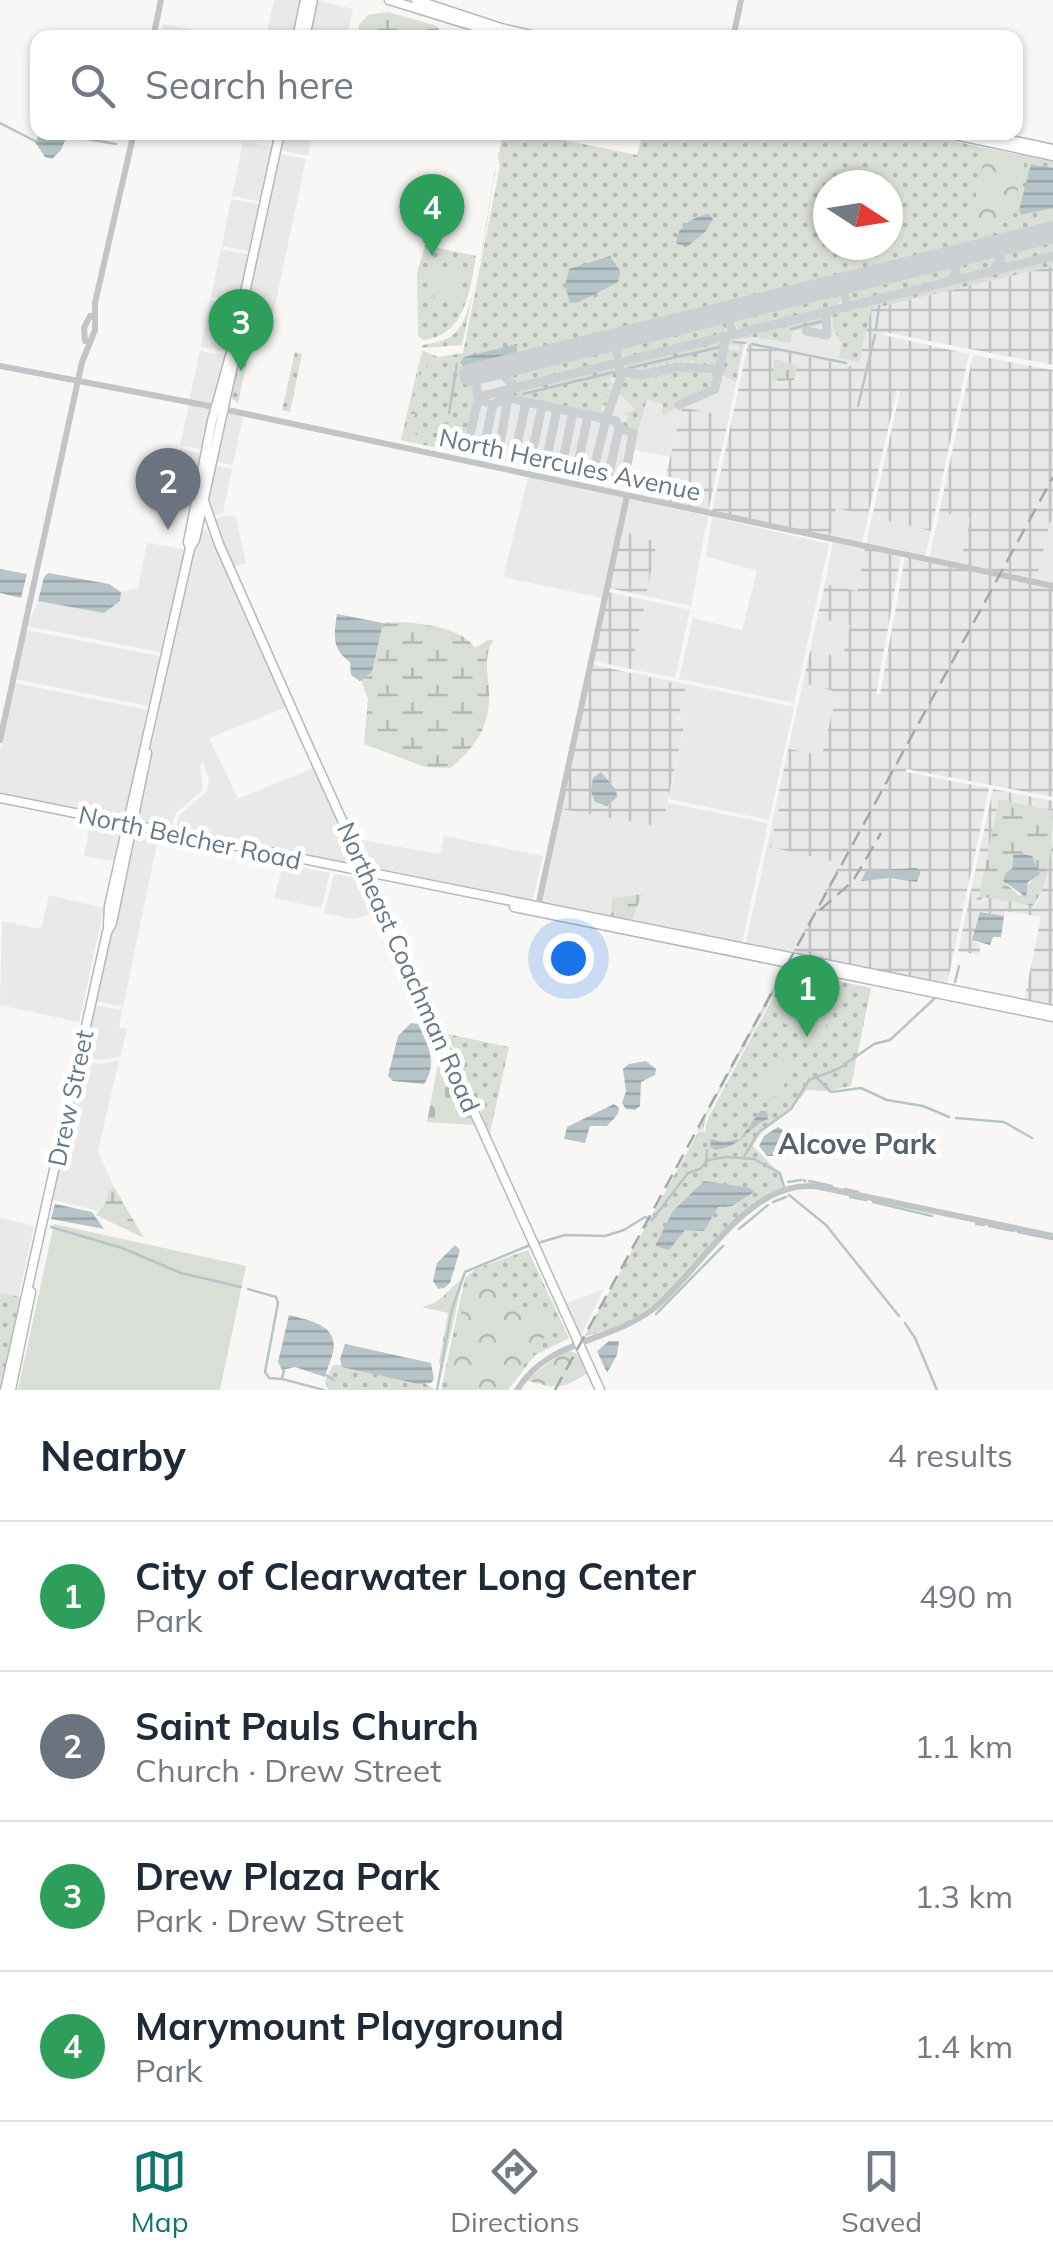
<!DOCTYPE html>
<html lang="en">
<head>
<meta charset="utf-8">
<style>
  :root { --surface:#fff; --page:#f2f2f3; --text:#1f2937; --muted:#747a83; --line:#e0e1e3; --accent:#0f766e }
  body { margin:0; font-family:Mulish,sans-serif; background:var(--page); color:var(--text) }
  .compass { position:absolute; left:813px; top:170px; width:90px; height:90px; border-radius:50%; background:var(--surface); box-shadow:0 2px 8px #0004; rotate:102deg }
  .you { position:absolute; left:568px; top:958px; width:35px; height:35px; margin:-25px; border:8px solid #fff; border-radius:50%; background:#1a73e8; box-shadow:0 0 0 15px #1a73e833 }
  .badge { display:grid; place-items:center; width:65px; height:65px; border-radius:50%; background:var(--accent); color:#fff; font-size:32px; font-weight:700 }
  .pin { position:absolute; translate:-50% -82px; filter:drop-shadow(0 2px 5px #0008) }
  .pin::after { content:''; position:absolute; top:52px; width:35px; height:30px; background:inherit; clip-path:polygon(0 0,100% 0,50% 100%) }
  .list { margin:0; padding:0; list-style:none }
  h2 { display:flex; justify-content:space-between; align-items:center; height:130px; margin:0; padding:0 40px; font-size:42px }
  h2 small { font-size:32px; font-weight:400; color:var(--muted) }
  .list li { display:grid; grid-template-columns:65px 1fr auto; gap:30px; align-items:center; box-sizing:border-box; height:150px; padding:0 40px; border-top:2px solid var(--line) }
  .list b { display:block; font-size:38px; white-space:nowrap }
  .list p { margin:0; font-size:32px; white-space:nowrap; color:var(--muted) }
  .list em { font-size:32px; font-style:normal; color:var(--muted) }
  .icon { flex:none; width:55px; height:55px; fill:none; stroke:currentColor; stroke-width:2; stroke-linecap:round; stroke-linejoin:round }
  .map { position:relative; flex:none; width:1053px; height:1390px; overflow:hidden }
  .search { position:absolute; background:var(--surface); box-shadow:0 2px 8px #0004; left:30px; right:30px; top:30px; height:110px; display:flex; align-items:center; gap:25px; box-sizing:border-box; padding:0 35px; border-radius:20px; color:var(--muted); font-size:38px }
  .sheet { height:730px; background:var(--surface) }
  nav { display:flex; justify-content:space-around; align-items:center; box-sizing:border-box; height:140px; border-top:2px solid var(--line); background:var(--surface); font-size:28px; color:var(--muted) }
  nav a { display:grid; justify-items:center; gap:5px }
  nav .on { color:var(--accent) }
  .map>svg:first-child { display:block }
  .built { fill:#e8e9e8 }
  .industrial { fill:url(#industrial-grid) }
  .grass { fill:url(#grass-dots); fill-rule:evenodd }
  .forest { fill:url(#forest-crowns) }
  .wetland { fill:url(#wetland-marsh); fill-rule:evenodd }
  .cemetery { fill:url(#cemetery-stones) }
  .pitch { fill:#d9ded6 }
  .water { fill:url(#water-rules) }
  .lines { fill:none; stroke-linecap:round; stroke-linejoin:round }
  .stream { stroke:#b8c5c8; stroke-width:2.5 }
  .taxiway { stroke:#cdd0d2; stroke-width:9 }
  .runway { stroke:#cdd0d2; stroke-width:22 }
  .secondary-casing { stroke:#b3b9bd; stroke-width:11 }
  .tertiary { stroke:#c1c5c8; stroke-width:6 }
  .secondary { stroke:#fff; stroke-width:8 }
  .rail { stroke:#a2a9ae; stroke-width:2.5; stroke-dasharray:15 8; stroke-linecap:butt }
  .labels { text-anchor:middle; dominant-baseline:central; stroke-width:10; stroke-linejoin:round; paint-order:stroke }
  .street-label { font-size:25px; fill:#687985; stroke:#fff }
  .neighbourhood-label { font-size:28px; font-weight:bold; fill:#55626a; stroke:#fff }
</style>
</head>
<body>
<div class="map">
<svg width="1053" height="1390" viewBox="0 0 1053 1390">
  <defs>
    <pattern id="industrial-grid" width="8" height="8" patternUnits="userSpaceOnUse" patternTransform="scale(2.5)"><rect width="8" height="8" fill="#e8e9e8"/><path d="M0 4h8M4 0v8" fill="none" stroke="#c0c2c2"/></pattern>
    <pattern id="grass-dots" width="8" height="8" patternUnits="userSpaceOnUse" patternTransform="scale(2.5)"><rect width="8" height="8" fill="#d9ded6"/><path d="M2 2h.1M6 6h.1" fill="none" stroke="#b4b9b3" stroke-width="1.8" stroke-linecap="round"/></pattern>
    <pattern id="forest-crowns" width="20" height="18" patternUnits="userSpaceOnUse" patternTransform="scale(2.5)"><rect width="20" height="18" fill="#d9ded6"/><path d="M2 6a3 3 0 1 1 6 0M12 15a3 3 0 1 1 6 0" fill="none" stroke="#b4b9b3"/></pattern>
    <pattern id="wetland-marsh" width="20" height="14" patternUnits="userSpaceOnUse" patternTransform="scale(2.5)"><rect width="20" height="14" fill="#d9ded6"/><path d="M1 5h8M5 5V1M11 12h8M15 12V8" fill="none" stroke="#b4b9b3"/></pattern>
    <pattern id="cemetery-stones" width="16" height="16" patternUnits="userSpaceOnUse" patternTransform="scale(2.5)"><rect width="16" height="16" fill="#d9ded6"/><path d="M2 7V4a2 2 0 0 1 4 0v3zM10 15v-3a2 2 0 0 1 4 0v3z" fill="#b4b9b3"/></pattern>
    <pattern id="water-rules" width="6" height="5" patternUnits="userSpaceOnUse" patternTransform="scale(2.5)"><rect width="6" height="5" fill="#b8c5c8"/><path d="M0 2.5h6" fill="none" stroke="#99a5a8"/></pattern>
  </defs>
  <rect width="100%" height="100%" fill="#f8f7f5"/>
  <path class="built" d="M274,0H303L294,37L266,38Z
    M315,0L353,9L347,37L307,38Z
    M163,24L229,37L160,38Z
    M282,133H313L308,156L278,150Z
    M243,142L275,147L263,202L232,196Z
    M986,148L1053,162V266L871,309L858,369L745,344L729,417L682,407L670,457L634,450L627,481L620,486L401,440L422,350L438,357L463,354L968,233Z
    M278,153L306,159L268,339L239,332Z
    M231,199L262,205L252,252L222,246Z
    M221,249L251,255L241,302L211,297Z
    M210,300L240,306L228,352L201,347Z
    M200,351L227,356L214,406L189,401Z
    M189,404L213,409L204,450L180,445Z
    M226,412L243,416L233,465L215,462Z
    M180,449L203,454L195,493L173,489Z
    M214,465L232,469L223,513L211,517L206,501Z
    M528,477L625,498L602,598L503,577Z
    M629,499L708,516L691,606L646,596L657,542L622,532Z
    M836,508L868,516L862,544L830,537Z
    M940,510L970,519L960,565L929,558Z
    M226,516L236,517L246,563L232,568L213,520Z
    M712,517L829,544L794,703L679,679L693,618L742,630L757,571L706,556Z
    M872,517L931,531L925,557L866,545Z
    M1050,522H1053V584L1036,581Z
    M205,529L218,545L289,706L209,738L238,799L316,767L362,868L175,829L180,815L207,791L209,781L203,762L200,764L203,790L176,813L171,828L136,820L192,549Z
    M833,542L865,548L857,591L825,584Z
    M147,543L188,550L165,653L27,626L38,601L104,613L120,601L121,592L138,588Z
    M646,600L690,610L675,678L631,669Z
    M817,618L850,624L843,657L810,651Z
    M26,630L164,657L153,707L15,679Z
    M631,672L794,707L769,820L669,799L685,723Z
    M15,683L153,711L126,818L0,792V750Z
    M803,683L837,691L822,756L788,749Z
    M779,791L783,792L841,863L793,952L746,943Z
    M668,803L768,823L742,942L632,920L635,906L624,899L614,898L610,916L540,902L561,809L662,827Z
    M90,825L123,832L117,862L84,856Z
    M133,834L158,839L123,1007L94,1001Z
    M444,836L543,856L533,900L374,867L357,839L440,854Z
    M283,864L330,873L321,908L274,898Z
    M334,874L368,881L380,911L354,919L324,913Z
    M49,895L104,908L79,1022L0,1005L2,921L41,929Z
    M93,1005L122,1010L119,1027L127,1029L120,1057L100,1060L81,1057Z
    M81,1060L100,1064L119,1060L98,1151L114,1187L108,1190L106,1202L98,1211L51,1199Z
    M0,1218L34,1226L0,1384Z
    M604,1289L582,1333L580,1336L563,1305Z"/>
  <path class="industrial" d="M1053,266V365L883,332V335L969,354L931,531L872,517L900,392L897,390L868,516L836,508L830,537L712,512L748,344L858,368L871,309Z
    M973,355L1053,370V522H1050L1036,581L960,565L970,519L941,511L938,517Z
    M682,407L729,417L708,512L660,501Z
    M622,531L657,542L646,596L609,588Z
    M865,548L901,556L876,695L880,694L905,557L1053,588V797L906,769V772L989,788L947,984L793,952L840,863L770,847L783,792L779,791L788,749L822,755L837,692L803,683L810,651L843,657L850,625L817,618L825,584L857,591Z
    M608,592L646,600L631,669L593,661Z
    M592,664L686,686L678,719L685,722L662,827L561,809Z
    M993,789L1053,801V811L999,800L979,895L1032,906L1039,899L1053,838V1007L1024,1001L1041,917L1005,911L1004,916L981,912L974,942L981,944L979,955L958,951Z"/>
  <path class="grass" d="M503,133H529L637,155L643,133H915L986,148L969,233L1011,221L1026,156L1053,162V168L1033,164L1022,215L1053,208V225L468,369L475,401L466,449L473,445L472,452L483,453L486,448L488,455L501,454L509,459L511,451L514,460L519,458L525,462L527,455L530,456L529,463L536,458L535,465L546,468L549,461L551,468L562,471L564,465L566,472L577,474L580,467L581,474L593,476L596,471L597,478L609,479L611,474L614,475V479L624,482L637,433L627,481L620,486L401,440L422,350L413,407L404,432L405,439L413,433L409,428L418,407L421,382L430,354L438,357L463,353L500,166L498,157ZM828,185H888V245H828Z
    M497,160L484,242L462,345L422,348V345C436,343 448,341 458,330C478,305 489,197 497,160Z
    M1053,238V253L1003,266V250Z
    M425,245L476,256C470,291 465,336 423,340L418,336L417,273Z
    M991,253L997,258L992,269L958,277V261Z
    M1053,259V266L871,309L859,362L839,358L842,344L833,329L832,313Z
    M943,265L952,270L947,280L855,303L849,297L852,287Z
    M833,291L841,296L838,307L741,330L735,326L738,315Z
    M819,316L824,318V324L793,331L790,343L754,337L732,340L743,343L736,381L721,375L726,349L739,351L740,346L727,344L732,337Z
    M719,319L727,325L724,334L626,358L621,351L623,343Z
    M243,341L251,343L238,403L231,398Z
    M716,341L723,346L718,367L709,366L708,360L706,366L701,365L700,361L698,365H694L692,360L687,365L686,360L680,365L679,360L676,365L672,361L669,366L663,362L661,368L656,364L655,369L649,366L647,372L644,368L642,373L626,369L628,363Z
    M608,346L613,353L612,362L519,384L511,377L514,369Z
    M295,352L302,354L290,412L282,410Z
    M614,366L618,370V379L611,377L609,381L616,385L614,388L607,387L614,391L613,394L605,392L612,396L611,400L604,399L610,402L608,406L602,405L601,409L606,412L604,414L512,396L513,391Z
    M677,368H681L683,373L685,368H689L690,373L693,368H700L701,373L703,368L712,369L708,377L718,369C716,396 685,398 666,415L662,414L663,404L647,399L638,431L626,428L621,422L627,421L628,416L623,414L636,410L620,394L624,374H652L654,378L655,373L660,376L662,371L666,370L668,375L672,369L677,373Z
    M783,969L787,970L706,1117L703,1130H697Z
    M788,970L871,988L851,1086L827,1091L807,1090C792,1112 763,1122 753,1146L783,1177L782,1188C728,1220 695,1279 642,1313C624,1325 604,1331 584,1337L699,1131L705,1132L708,1118Z
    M447,1034L509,1047L490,1133Z
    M528,1250L569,1338L535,1355L508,1390H441L465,1278L476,1269Z
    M0,1293L20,1297L0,1389Z
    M333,1365C354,1364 422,1376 435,1390H328L325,1381Z"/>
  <path class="forest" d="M986,148L1026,156L1011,221L968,233Z
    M423,351L430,354L421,382L418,407L409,428L418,436L414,441L403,435L413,407Z
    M488,1275L498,1279L512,1309L518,1314C530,1311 541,1304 553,1311L555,1324L550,1334L540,1340L508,1390H446L464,1298L475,1280Z
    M463,1279L442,1372L439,1362L448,1313L421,1307C445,1302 444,1291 463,1279Z
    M566,1350L582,1355L590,1372C561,1389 558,1390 526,1380Z"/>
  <path class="wetland" d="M388,12L434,25L439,29L441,37H359V25L368,15Z
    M777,359L797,366L794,380L772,381L774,361Z
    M383,623C408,620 462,626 475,648L488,640H494C482,656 489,675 489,694C490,727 475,747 451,768L425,767L364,744L368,699L361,680L372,671Z
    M999,799L1053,811C1053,836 1050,889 1032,906L979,896ZM1012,857L1034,859L1038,871L1020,896L1006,884V872L1012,869Z
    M642,894L632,920L610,916L613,898Z
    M114,1187L144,1238L96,1215L106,1202L108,1190Z"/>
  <path class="cemetery" d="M440,1053L474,1125L427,1122Z"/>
  <path class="pitch" d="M429,267L462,270L464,273L456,305C432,301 425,290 429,267Z
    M794,987L810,995L793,1028L776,1019Z
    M818,1000L835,1009L817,1042L800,1033Z
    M777,1058L794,1067L777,1098L760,1088Z
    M54,1224L246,1266L220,1390H18Z"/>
  <path class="water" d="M41,133H68L61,150L52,159L45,157L35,142Z
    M1031,164L1053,168V208L1021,215L1019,210Z
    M709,214L713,219L706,231L688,246L677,244C674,228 694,216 709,214Z
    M610,256L620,271L618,282L579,302L570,303L565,286L569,269Z
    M517,344V353L464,366L460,363L464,357Z
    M0,569L27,574L21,598L0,593Z
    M48,573L109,584L121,592L120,601L104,613L38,601L44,577Z
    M337,614L383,623L372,672L360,681L351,675L350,662C331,648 334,635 337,614Z
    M601,772L616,790L617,797L607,806L595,802L591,791L593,778Z
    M1022,854L1032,856L1040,874L1028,882L1026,897L1003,881L1006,872L1012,869L1013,855Z
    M916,868L921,870L917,882L890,878L861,881L866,871Z
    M980,912L1004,916L1001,937H993L990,945L972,940Z
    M411,1023L418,1024C428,1045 438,1063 424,1084L393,1081L388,1076L398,1036Z
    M646,1061L656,1069L655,1075L641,1082L640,1106L635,1110L626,1109L622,1103L626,1091L623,1069L629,1064Z
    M614,1104L619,1108L618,1114L607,1126H590L585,1143L564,1139L567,1127Z
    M760,1111H767L768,1119C744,1130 746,1144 716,1150L710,1147L711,1139L723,1142L740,1139Z
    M778,1127L783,1130L777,1156H767L759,1146L764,1136Z
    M704,1181L750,1188L754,1192L732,1206L718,1207L704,1231L685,1230L669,1250L655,1246L673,1211Z
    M55,1204L92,1212L104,1229L51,1219Z
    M455,1245L460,1250L450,1283L444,1288L438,1289L433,1281L437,1263Z
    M289,1315C316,1322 344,1327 330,1362C328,1367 326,1372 325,1377L295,1367L282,1370L278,1362Z
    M609,1341H619L617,1355L607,1373L597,1351Z
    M345,1344L431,1363L434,1379L431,1383L418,1384L342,1367L340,1359Z"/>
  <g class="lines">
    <path class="stream" d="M0,123L35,141
      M69,136L116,144
      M791,329L823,321
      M876,329L879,306
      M734,342L745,343
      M752,344L846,363
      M629,368L720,347
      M523,394L614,372
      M858,406L875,335
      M449,413L457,364
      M442,446L447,423
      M978,899L981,898
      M955,982L959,966
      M815,1076L831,1092L861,1088L887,1100L923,1106L949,1117
      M956,1118L1004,1122L1032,1138
      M743,1158L759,1132L791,1109L809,1080L838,1069L874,1044L890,1040L935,998
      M706,1163L707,1150
      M804,1180L805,1181
      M809,1181L832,1186
      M788,1182L801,1180
      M845,1189L858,1192
      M789,1195L826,1225L899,1316
      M850,1197L866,1200
      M773,1202L786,1197
      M873,1202L932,1216
      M976,1224L984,1225
      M989,1226L1014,1231
      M51,1227L122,1248L181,1273L241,1287
      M739,1229L768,1205
      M1018,1232L1052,1239
      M538,1243L565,1235L605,1236L624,1230L645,1217L652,1220L688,1173L700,1169L708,1160L726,1157L754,1159L780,1173L784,1187
      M248,1289L276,1297L278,1303L265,1372L269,1378L282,1379
      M656,1314L723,1246
      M905,1323L915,1338L937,1390
      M284,1370L282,1379L324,1390
      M326,1375L334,1380
      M437,1390L452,1309L465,1272L530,1245"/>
    <path class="taxiway" d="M942,259L955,267L956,273L950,281
      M996,270L1053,256
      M841,283L848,307
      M727,311L733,335
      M806,331L827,335L826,312
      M515,363L509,368L506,378L516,387
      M484,371L476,382L478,397L993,271L1001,258L997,251L989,247
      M621,371L641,375L677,367L721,369
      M507,390L508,398L606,419L621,377L616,346L623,337
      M679,405L715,389L726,336
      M467,449L477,404L479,400L486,402
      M483,452L493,404L508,398L498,456
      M514,459L526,402
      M530,463L542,406
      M545,467L557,409
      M561,470L573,412
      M576,473L588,416
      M592,476L606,419L616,421L619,428L633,433L624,482
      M608,478L619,428"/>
    <path class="runway" d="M470,375L1053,232"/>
    <g class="secondary-casing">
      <path id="secondary" d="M389,0L512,38
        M416,0L501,28L544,38
        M297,38L305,0
        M305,38L313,0
        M941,132L1053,156
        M974,132L1053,149
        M204,501L219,544L304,736L600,1390
        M190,548L195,540L238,342L236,334
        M0,798L1053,1010
        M514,907L1053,1017
        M108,926L109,906L190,548L188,542L212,421L236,334L280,132
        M5,1390L107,932L112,923L147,753
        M11,1390L31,1292"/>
    </g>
    <path class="tertiary" d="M153,38L161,0
      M733,38L741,0
      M85,341L84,328L90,316
      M0,366L204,405L1053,586
      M0,740L82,362L95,330V303L134,132
      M538,906L627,496
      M517,1390C548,1339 609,1343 653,1309C700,1272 750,1175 820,1187L1053,1236"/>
    <use href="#secondary" class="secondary"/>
    <path class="rail" d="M820,910L853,881L881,833
      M555,1390L1053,477"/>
  </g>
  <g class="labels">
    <g class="street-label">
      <text transform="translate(570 464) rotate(12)">North Hercules Avenue</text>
      <text transform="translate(190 837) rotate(12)">North Belcher Road</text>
      <text transform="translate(409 967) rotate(66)">Northeast Coachman Road</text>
      <text transform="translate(70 1098) rotate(-78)">Drew Street</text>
    </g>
    <g class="neighbourhood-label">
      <text x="857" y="1143">Alcove Park</text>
    </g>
  </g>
</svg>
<svg class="compass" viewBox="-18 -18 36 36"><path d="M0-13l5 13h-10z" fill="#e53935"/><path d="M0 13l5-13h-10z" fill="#747a83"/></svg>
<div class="you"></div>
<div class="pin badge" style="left:807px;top:1037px;background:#2e9e5b">1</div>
<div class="pin badge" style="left:168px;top:530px;background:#6b7280">2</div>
<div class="pin badge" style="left:241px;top:371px;background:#2e9e5b">3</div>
<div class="pin badge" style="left:432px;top:256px;background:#2e9e5b">4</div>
<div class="search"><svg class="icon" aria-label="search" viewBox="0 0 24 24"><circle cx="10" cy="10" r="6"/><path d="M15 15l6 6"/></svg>Search here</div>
</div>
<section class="sheet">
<h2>Nearby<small>4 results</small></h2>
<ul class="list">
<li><span class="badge" style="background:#2e9e5b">1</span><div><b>City of Clearwater Long Center</b><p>Park</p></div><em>490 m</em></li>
<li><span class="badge" style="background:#6b7280">2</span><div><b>Saint Pauls Church</b><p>Church · Drew Street</p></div><em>1.1 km</em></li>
<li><span class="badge" style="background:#2e9e5b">3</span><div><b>Drew Plaza Park</b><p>Park · Drew Street</p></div><em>1.3 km</em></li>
<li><span class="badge" style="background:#2e9e5b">4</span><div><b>Marymount Playground</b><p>Park</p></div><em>1.4 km</em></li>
</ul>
</section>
<nav>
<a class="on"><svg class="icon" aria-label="map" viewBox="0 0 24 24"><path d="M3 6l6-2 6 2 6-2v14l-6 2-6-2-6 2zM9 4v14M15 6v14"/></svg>Map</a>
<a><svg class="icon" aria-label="directions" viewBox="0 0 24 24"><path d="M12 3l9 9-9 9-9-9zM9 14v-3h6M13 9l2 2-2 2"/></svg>Directions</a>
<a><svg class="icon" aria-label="saved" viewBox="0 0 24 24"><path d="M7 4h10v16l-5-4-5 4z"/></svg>Saved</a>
</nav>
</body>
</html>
